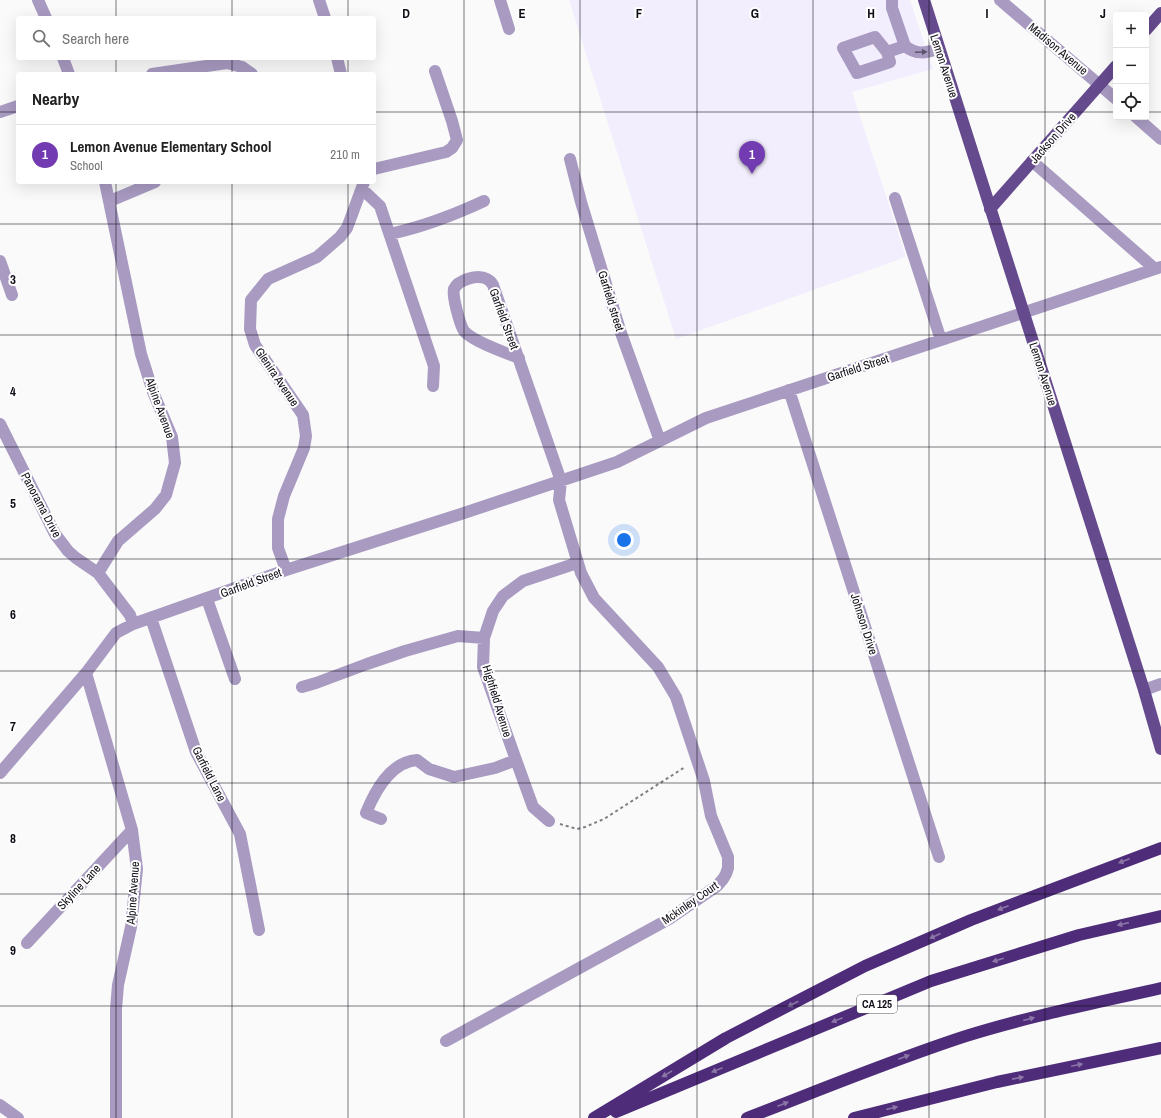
<!DOCTYPE html>
<html lang="en">
<head>
<meta charset="utf-8">
<style>
  :root { --surface:#fff; --page:#f6f6f6; --text:#222; --muted:#767676; --line:#e0e0e0; --accent:#723bb2 }
  body { margin:0; font-family:"Archivo Narrow",sans-serif; background:var(--page); color:var(--text) }
  .controls { position:absolute; right:12px; top:12px; display:grid; overflow:hidden; border-radius:4px; box-shadow:0 4px 16px #0002 }
  .controls button { width:36px; height:36px; display:grid; place-items:center; padding:0; border:0; border-bottom:1px solid var(--line); background:var(--surface); color:var(--text); font:20px sans-serif }
  .you { position:absolute; left:624px; top:540px; width:14px; height:14px; margin:-10px; border:3px solid #fff; border-radius:50%; background:#1a73e8; box-shadow:0 0 0 6px #1a73e833 }
  .badge { display:grid; place-items:center; width:26px; height:26px; border-radius:50%; background:var(--accent); color:#fff; font-size:13px; font-weight:700 }
  .pin { position:absolute; translate:-50% -33px; filter:drop-shadow(0 1px 2px #0008) }
  .pin::after { content:''; position:absolute; top:21px; width:14px; height:12px; background:inherit; clip-path:polygon(0 0,100% 0,50% 100%) }
  .list { margin:0; padding:0; list-style:none }
  h2 { display:flex; justify-content:space-between; align-items:center; height:52px; margin:0; padding:0 16px; font-size:17px }
  h2 small { font-size:13px; font-weight:400; color:var(--muted) }
  .list li { display:grid; grid-template-columns:26px 1fr auto; gap:12px; align-items:center; box-sizing:border-box; height:60px; padding:0 16px; border-top:1px solid var(--line) }
  .list b { display:block; font-size:15px; white-space:nowrap }
  .list p { margin:0; font-size:13px; white-space:nowrap; color:var(--muted) }
  .list em { font-size:13px; font-style:normal; color:var(--muted) }
  .icon { flex:none; width:22px; height:22px; fill:none; stroke:currentColor; stroke-width:2; stroke-linecap:round; stroke-linejoin:round }
  .map { position:relative; flex:none; width:1161px; height:1118px; overflow:hidden }
  .search { position:absolute; background:var(--surface); box-shadow:0 4px 16px #0002; left:16px; top:16px; width:360px; height:44px; display:flex; align-items:center; gap:10px; box-sizing:border-box; padding:0 14px; border-radius:4px; color:var(--muted); font-size:15px }
  .panel { position:absolute; background:var(--surface); box-shadow:0 4px 16px #0002; left:16px; top:72px; width:360px; height:112px; border-radius:4px }
  .map>svg:first-child { display:block }
  .built { fill:#f3eefd }
  .lines { fill:none; stroke-linecap:round; stroke-linejoin:round }
  .path { stroke:#807e83; stroke-width:2; stroke-dasharray:3 3; stroke-linecap:butt }
  .minor { stroke:#a89ac1; stroke-width:12 }
  .major { stroke:#654a8d; stroke-width:12 }
  .highway { stroke:#4e2c79; stroke-width:12 }
  .oneway { fill:#5c546c }
  .oneway2 { fill:#8c76a8 }
  .grid { fill:none; stroke:#110d17; stroke-width:1; stroke-opacity:0.55 }
  .labels { text-anchor:middle; dominant-baseline:central; stroke-width:4; stroke-linejoin:round; paint-order:stroke }
  .shield { fill:#fff; stroke:#58565d; stroke-width:1 }
  .shield-label { font-size:11px; font-weight:bold; fill:#110d17 }
  .street-label { font-size:12px; fill:#110d17; stroke:#fff }
  .grid-label { font-size:13px; text-anchor:middle; font-weight:bold; fill:#110d17; stroke:#fff; stroke-width:4; stroke-linejoin:round; paint-order:stroke }
</style>
</head>
<body>
<div class="map">
<svg width="1161" height="1118" viewBox="0 0 1161 1118">
  <rect width="100%" height="100%" fill="#fafafa"/>
  <path class="built" d="M569,0H910L933,69L852,92L906,257L676,339Z"/>
  <g class="lines">
    <path class="path" d="M560,824L577,829L585,827L604,819L685,767"/>
    <path class="minor" d="M38,0L46,18
      M319,0L325,18
      M500,0L509,29
      M892,0V8L905,46C916,55 926,53 938,49
      M1000,0L1116,99
      M887,52L890,62L857,73L843,48L875,37L887,52L905,46
      M63,58L69,74
      M337,58L341,74
      M152,74L227,63L242,67L252,74
      M0,112L18,106
      M1136,117L1161,139
      M570,159L581,202L621,333L660,441
      M1032,161L1155,269
      M374,169L446,152L452,148L457,140L452,121L435,71
      M362,189L380,206L434,366L433,386
      M895,198L941,340
      M110,201L155,182
      M390,234C422,227 454,215 484,201
      M0,261L12,295
      M789,390L939,857
      M0,424L55,534L68,551L76,558L98,573L130,615L133,624
      M286,570L278,548V519L284,496L304,448L306,436L303,415L255,345L250,329L251,300L268,279L317,257L340,237L347,228L364,182
      M98,573L118,541L155,509L166,495L175,463L172,437L153,392L141,354L105,182
      M207,599L235,679
      M151,618L196,752L240,834L259,930
      M86,673L132,830L137,869L131,927L118,985L116,1009V1118
      M302,687L316,683L367,664L405,651L458,636L484,638
      M1144,690L1161,684
      M0,773L86,673L116,633L133,624L286,570L464,513L617,462L706,418L1161,267
      M381,819L366,813C375,791 390,762 417,760L429,769L454,777L495,768L516,760
      M549,821L533,807L516,760L483,667L484,638L493,611L503,596L523,581L577,563
      M27,943L132,830
      M446,1041L669,919L717,886L723,879L726,874L728,868V857L711,816L704,781L676,697L658,667L594,598L581,573L559,500L561,481L493,285C492,283 489,280 487,279C477,274 458,280 454,289C452,296 460,325 464,331C472,341 506,353 519,358
      M0,1105L18,1118"/>
    <path class="major" d="M924,0L1144,690L1161,749
      M1146,30L1161,13
      M990,209L1116,66"/>
    <path class="highway" d="M616,1112L931,981L1079,935L1161,916
      M594,1118L726,1038L865,966L971,920L1161,848
      M747,1118C820,1090 892,1060 966,1036C1030,1016 1096,1003 1161,988
      M854,1118L997,1082L1161,1048"/>
  </g>
  <defs><path id="oneway-solid" d="M-6-.8H1V-3.2L6.5 0L1 3.2V.8H-6Z"/></defs>
  <use class="oneway" href="#oneway-solid" transform="translate(921 52) rotate(-2)"/>
  <g class="oneway2">
    <use href="#oneway-solid" transform="translate(1124 861) rotate(159)"/>
    <use href="#oneway-solid" transform="translate(1003 908) rotate(159)"/>
    <use href="#oneway-solid" transform="translate(1123 924) rotate(167)"/>
    <use href="#oneway-solid" transform="translate(935 936) rotate(156)"/>
    <use href="#oneway-solid" transform="translate(998 960) rotate(162)"/>
    <use href="#oneway-solid" transform="translate(793 1004) rotate(153)"/>
    <use href="#oneway-solid" transform="translate(1029 1019) rotate(-15)"/>
    <use href="#oneway-solid" transform="translate(837 1020) rotate(158)"/>
    <use href="#oneway-solid" transform="translate(904 1057) rotate(-21)"/>
    <use href="#oneway-solid" transform="translate(1077 1065) rotate(-12)"/>
    <use href="#oneway-solid" transform="translate(717 1070) rotate(158)"/>
    <use href="#oneway-solid" transform="translate(667 1074) rotate(149)"/>
    <use href="#oneway-solid" transform="translate(1018 1078) rotate(-11)"/>
    <use href="#oneway-solid" transform="translate(783 1104) rotate(-21)"/>
    <use href="#oneway-solid" transform="translate(892 1108) rotate(-14)"/>
  </g>
  <path class="grid" d="M116,0V18M232,0V18M348,0V18M464,0V1118M580,0V1118M697,0V1118M813,0V1118M929,0V1118M1045,0V1118M116,58V74M232,58V74M348,58V74M0,112H18M374,112H1116M1146,112H1161M116,182V1118M232,182V1118M348,182V1118M0,224H1161M0,335H1161M0,447H1161M0,559H1161M0,671H1161M0,783H1161M0,894H1161M0,1006H1161"/>
  <g class="labels">
    <rect class="shield" x="857" y="995" width="40" height="18" rx="3"/>
    <g class="shield-label">
      <text x="877" y="1004">CA 125</text>
    </g>
    <g class="street-label">
      <text transform="translate(1058 49) rotate(40)">Madison Avenue</text>
      <text transform="translate(944 66) rotate(72)">Lemon Avenue</text>
      <text transform="translate(1053 138) rotate(-49)">Jackson Drive</text>
      <text transform="translate(611 301) rotate(73)">Garfield street</text>
      <text transform="translate(504 319) rotate(70)">Garfield Street</text>
      <text transform="translate(858 368) rotate(-18)">Garfield Street</text>
      <text transform="translate(1043 374) rotate(72)">Lemon Avenue</text>
      <text transform="translate(277 377) rotate(56)">Glenira Avenue</text>
      <text transform="translate(160 408) rotate(70)">Alpine Avenue</text>
      <text transform="translate(41 505) rotate(62)">Panorama Drive</text>
      <text transform="translate(251 583) rotate(-20)">Garfield Street</text>
      <text transform="translate(864 624) rotate(72)">Johnson Drive</text>
      <text transform="translate(497 701) rotate(73)">Highfield Avenue</text>
      <text transform="translate(209 774) rotate(63)">Garfield Lane</text>
      <text transform="translate(79 887) rotate(-47)">Skyline Lane</text>
      <text transform="translate(133 893) rotate(-86)">Alpine Avenue</text>
      <text transform="translate(690 903) rotate(-35)">Mckinley Court</text>
    </g>
  </g>
  <g class="grid-label">
    <text x="406" y="18">D</text>
    <text x="522" y="18">E</text>
    <text x="639" y="18">F</text>
    <text x="755" y="18">G</text>
    <text x="871" y="18">H</text>
    <text x="987" y="18">I</text>
    <text x="1103" y="18">J</text>
    <text x="13" y="284">3</text>
    <text x="13" y="396">4</text>
    <text x="13" y="508">5</text>
    <text x="13" y="619">6</text>
    <text x="13" y="731">7</text>
    <text x="13" y="843">8</text>
    <text x="13" y="955">9</text>
  </g>
</svg>
<div class="controls">
<button>+</button>
<button>−</button>
<button><svg class="icon" aria-label="locate" viewBox="0 0 24 24"><circle cx="12" cy="12" r="6"/><path d="M12 2v4M12 18v4M2 12h4M18 12h4"/></svg></button>
</div>
<div class="you"></div>
<div class="pin badge" style="left:752px;top:174px">1</div>
<div class="search"><svg class="icon" aria-label="search" viewBox="0 0 24 24"><circle cx="10" cy="10" r="6"/><path d="M15 15l6 6"/></svg>Search here</div>
<section class="panel">
<h2>Nearby<small></small></h2>
<ul class="list">
<li><span class="badge">1</span><div><b>Lemon Avenue Elementary School</b><p>School</p></div><em>210 m</em></li>
</ul>
</section>
</div>
</body>
</html>
